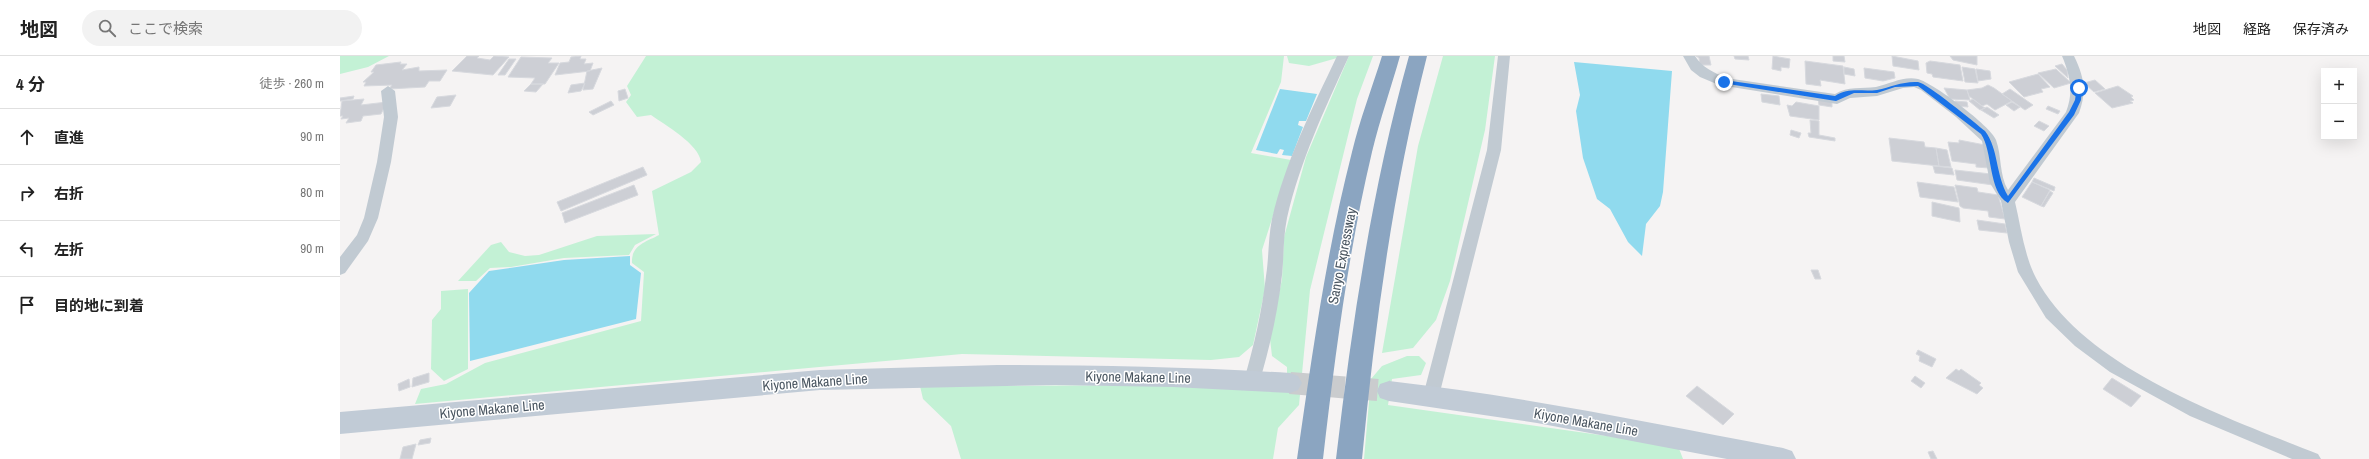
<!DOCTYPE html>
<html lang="ja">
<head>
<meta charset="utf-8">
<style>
  :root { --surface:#fff; --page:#f2f2f2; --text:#222; --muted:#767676; --line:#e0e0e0 }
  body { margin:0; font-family:"Archivo Narrow","Noto Sans JP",sans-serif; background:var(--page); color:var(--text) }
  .controls { position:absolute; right:12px; top:12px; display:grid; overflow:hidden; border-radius:0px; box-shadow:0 4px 16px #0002 }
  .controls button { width:36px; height:36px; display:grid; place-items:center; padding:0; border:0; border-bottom:1px solid var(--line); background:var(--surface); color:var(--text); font:20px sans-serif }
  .stop { position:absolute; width:12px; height:12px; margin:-9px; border:3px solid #1a73e8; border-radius:50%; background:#fff }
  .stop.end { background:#1a73e8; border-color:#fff; box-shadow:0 1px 4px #0008 }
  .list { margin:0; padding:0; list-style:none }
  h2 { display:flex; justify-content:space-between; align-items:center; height:52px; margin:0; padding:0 16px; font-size:17px }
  h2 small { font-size:13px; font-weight:400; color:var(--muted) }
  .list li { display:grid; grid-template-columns:26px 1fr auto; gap:12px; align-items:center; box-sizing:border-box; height:56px; padding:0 16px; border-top:1px solid var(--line) }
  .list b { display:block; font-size:15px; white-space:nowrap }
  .list em { font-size:13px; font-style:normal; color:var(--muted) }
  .icon { flex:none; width:22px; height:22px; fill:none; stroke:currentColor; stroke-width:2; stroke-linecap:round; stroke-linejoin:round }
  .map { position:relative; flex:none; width:2029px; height:403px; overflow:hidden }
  header { display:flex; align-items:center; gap:24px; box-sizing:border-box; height:56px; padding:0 20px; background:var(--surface); border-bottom:1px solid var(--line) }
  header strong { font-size:19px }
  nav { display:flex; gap:22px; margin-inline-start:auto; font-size:14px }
  .search { width:280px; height:36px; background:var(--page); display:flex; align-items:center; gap:10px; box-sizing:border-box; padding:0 14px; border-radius:22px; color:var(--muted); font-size:15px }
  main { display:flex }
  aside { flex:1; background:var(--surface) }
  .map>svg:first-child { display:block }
  .green { fill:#c3f1d5 }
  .water { fill:#90daee }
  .building { fill:#cdcfd5; stroke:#d7d9de }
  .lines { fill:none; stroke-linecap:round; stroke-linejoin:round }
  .secondary-tunnel { stroke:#caccce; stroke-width:22; stroke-dasharray:22 11; stroke-linecap:butt }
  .minor { fill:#c1cad2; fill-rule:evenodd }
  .secondary { fill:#c1cbd6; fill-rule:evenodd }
  .motorway { fill:#8ba5c1; fill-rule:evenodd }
  .route { fill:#1a73e8 }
  .labels { text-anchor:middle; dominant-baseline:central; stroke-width:3; stroke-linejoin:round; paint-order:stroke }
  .street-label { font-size:14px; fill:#4a5661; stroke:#fff }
</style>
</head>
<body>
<header>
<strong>地図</strong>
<div class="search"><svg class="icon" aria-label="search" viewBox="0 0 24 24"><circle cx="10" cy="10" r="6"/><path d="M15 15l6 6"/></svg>ここで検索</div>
<nav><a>地図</a><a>経路</a><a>保存済み</a></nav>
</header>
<main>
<aside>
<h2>4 分<small>徒歩 · 260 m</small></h2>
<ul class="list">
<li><svg class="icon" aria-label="ahead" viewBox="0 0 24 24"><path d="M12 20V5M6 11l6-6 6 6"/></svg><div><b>直進</b></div><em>90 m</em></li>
<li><svg class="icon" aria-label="right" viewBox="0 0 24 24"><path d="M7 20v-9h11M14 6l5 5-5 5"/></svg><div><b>右折</b></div><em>80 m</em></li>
<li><svg class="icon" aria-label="left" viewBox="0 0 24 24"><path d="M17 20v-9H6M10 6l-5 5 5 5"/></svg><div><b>左折</b></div><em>90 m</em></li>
<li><svg class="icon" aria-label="arrive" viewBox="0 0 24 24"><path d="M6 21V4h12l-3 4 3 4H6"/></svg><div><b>目的地に到着</b></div></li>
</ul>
</aside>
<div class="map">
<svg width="2029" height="403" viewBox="0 0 2029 403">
  <rect width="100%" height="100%" fill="#f5f3f3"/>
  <path class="green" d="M0,0H49L28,11L0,18Z
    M306,0H944L941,26L911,97L951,104L922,194L925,233L913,289L899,301L871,304L622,298L75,348L81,333L106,328L145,307L301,265L304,216L292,207C291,189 306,186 319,179L312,135L351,116L361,106C359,88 325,69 311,59L297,61L286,46L291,39L287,30Z
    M947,0H998L997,2L969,10L949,7Z
    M1009,0H1033L1017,43L970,234L959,349L938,372L933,403H621L611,370L583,343L580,330L844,329L947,335V311L932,300L930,283L942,223L944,181L966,101Z
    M1103,0H1155L1145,74L1110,225L1096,264L1073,292L1042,297L1078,90Z
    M316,178L295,189L289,199L224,202L171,211L150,212L136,225H118L151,189L161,186L169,196L185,200L199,199L257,180Z
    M128,233V313L104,325L91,313L92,264L101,253V235Z
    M1067,300H1079L1086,307L1081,319L1052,323L1048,349L1338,390L1343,403H1024L1031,323L1042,310Z"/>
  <path class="water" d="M1234,6L1332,15L1323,136L1320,150L1306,168L1302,200L1288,186L1270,153L1257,143L1243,102L1236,55L1240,39Z
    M940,33L977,38L966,65H959L958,69L963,71L952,100L942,99L944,94L940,93L937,98L916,94Z
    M290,200V209L301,217L296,263L130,305L129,237L149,215L224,204Z"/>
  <path class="building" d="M127,0H139L137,2L150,4L154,0L169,1L153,19L112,15Z
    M241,0L240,3H246L244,8L253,7L250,15L215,19L220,7L229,6L231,1Z
    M1356,0H1369L1371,9H1360L1359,2Z
    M1394,0H1408L1409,4L1395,3Z
    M1433,0L1450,3L1449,12L1441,11V15L1432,13Z
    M1493,0H1504L1505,6L1493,5Z
    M1552,0L1578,5L1579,14L1553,10Z
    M1610,0H1637V9L1613,4Z
    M181,1L212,2L208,7H219L205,28H191L195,22L168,21Z
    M169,3H176L165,19H158Z
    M1465,5L1503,10L1505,28L1480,24L1481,30L1466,28Z
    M1590,5L1620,9L1623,25L1593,21L1592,18L1587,17L1586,7Z
    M61,6L60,8H67L62,14L79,11V15L107,14L100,25H89L85,31L49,33L52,29L24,30L26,26H23L34,16H31L36,9Z
    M1722,8L1727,14L1728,22L1715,10Z
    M1504,11L1514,13L1515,20L1504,18Z
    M1622,11L1635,13L1638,27L1625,26Z
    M262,12L253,33L243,34L247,15Z
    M1524,12L1554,16L1555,22L1543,25L1525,22Z
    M1636,13L1650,15L1651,23L1638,25Z
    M1716,13L1731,27L1714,32L1698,17Z
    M1698,18L1710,31L1701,33L1703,36L1684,41L1669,26Z
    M1755,24L1765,33L1754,36L1744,27Z
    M245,27L241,35L228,37L231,29Z
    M191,28H203L196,36L184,35Z
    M1648,29L1654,32L1672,45L1655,54L1647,48L1642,50L1629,40L1627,34L1642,32Z
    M1778,30L1793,40L1791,41L1794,44L1790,45L1793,47L1772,52L1755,37Z
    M1604,32L1627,34L1630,44L1610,43Z
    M285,33L288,42L279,45L278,35Z
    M1670,33L1693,49L1685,54L1662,38Z
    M1421,38L1439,40L1440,49L1422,46Z
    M116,39L110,50L91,52L97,41Z
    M14,40L13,43L0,45V42Z
    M1478,42L1492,44V51L1479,49Z
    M24,43L21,49L47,46L41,58L23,60L21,65L6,67L9,62L1,63L3,60H0L2,45Z
    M1633,43L1642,50L1645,52L1640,54L1629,45Z
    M271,45L274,49L253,59L249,56Z
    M1615,45L1627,46L1628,51L1617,50Z
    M1456,46L1479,50V64L1450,60L1447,49L1452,50Z
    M1672,46L1680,51L1674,55L1666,49Z
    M1708,50L1720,55L1718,58L1706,53Z
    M1647,51L1659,59L1654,62L1641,54Z
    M1470,64L1479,65V79L1495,82V85L1469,81L1468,77H1471Z
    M1699,65L1709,70L1704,75L1694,70Z
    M1451,74L1461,77L1459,82L1450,79Z
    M1549,82L1584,86L1585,91L1596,92L1599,110L1552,105Z
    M1619,84L1645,89L1649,112L1636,111V108L1612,105L1608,86L1619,87Z
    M1596,92L1607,94L1611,111L1599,110Z
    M1593,110L1612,112L1614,119L1595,117Z
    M303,111L307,119L221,155L217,146Z
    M1615,114L1651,118L1653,129L1617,124Z
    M1694,122L1715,131L1714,135L1692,126Z
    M1577,126L1614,131L1618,146L1580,141Z
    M1692,126L1710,134L1701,150L1682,141Z
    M294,129L298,139L225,167L222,157Z
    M1615,129L1637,132L1638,136L1658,139L1665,163L1649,161L1648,155L1623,152L1620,150Z
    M1710,135L1713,137L1704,151L1701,150Z
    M1592,146L1619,152L1620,166L1592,160Z
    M1637,164L1665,168L1667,177L1639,174Z
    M1471,214H1478L1481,223H1475Z
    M1578,294L1596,303L1592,311L1579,305L1580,300L1576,298Z
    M1616,313L1619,315L1621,313L1641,327L1639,329L1643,332L1637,338L1606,322Z
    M89,317V326L72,331L73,322Z
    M1575,320L1585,327L1581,332L1571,325Z
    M1772,322L1801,340L1791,351L1763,333Z
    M69,323L70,331L59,335L58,328Z
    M1357,330L1394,358L1383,369L1346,340Z
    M91,382L90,387L78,389L80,384Z
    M76,388L72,403H60L63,391Z
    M1593,395L1597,403H1591L1588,396Z"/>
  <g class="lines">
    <path class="secondary-tunnel" d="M950,327L1049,335"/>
    <path class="minor" d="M997,0H1009C985,52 960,105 947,162C943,182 944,200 942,219C938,255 930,290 920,324L918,329L912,331L906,329L904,324C914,290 922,255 926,220C929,201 928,183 932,163C945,106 972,53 997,0Z
      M1158,0H1170L1161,94L1099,340L1097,345L1091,347L1085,345L1083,340L1147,94Z
      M1343,0H1355C1363,12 1373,16 1386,22L1495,38C1508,30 1522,33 1536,31C1550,28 1563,20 1578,23C1593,27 1651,70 1656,84C1662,100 1659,119 1668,134L1726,56C1734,36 1730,19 1722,0H1734C1744,20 1747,36 1739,57L1675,146C1681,171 1684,199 1696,222C1743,312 1888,362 1978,398L1981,403H1952L1850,360L1770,316L1735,290L1706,262L1678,216L1669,186L1661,145L1650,127L1642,85L1616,61L1581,34L1574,31L1563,32L1537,40L1510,42L1497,48L1379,29L1360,21L1351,14Z
      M48,30L55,35L58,61L51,106L38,162L28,185L5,217L0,219V201L17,179L24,162L37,106L44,61L41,35Z"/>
    <path class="secondary" d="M657,309C755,309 852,311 950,317L958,320L962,327L958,334L950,337L833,331L715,329L480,334L0,378V356L480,314Z
      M1049,325C1182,340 1312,367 1443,392L1452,395L1456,403H1387L1197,367L1049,345L1040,342L1037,335L1040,328Z"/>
    <path class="motorway" d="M1042,0H1060C1051,32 1040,63 1032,96C1008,197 995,300 983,403H957C972,300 986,197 1012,96C1020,63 1032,32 1042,0Z
      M1069,0H1087C1053,133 1035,267 1022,403H996C1012,267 1032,132 1069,0Z"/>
  </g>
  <path class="route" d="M1384,24L1495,40C1509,31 1521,36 1537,34C1551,31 1563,25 1578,26C1587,27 1635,67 1645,75C1659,94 1655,117 1668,140L1729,56L1735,44L1737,31L1742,32L1741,44L1734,59L1668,147C1648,136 1653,95 1641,78L1578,30L1555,31L1537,37H1514L1496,45L1382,27Z"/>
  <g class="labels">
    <g class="street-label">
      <text transform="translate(1002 200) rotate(-79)">Sanyo Expressway</text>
      <text transform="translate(798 321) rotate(1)">Kiyone Makane Line</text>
      <text transform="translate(475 326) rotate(-4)">Kiyone Makane Line</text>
      <text transform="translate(152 353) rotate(-5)">Kiyone Makane Line</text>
      <text transform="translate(1246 366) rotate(10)">Kiyone Makane Line</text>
    </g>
  </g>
</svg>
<div class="controls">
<button>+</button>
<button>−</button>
</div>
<div class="stop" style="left:1739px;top:32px"></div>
<div class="stop end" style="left:1384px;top:26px"></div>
</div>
</main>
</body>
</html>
